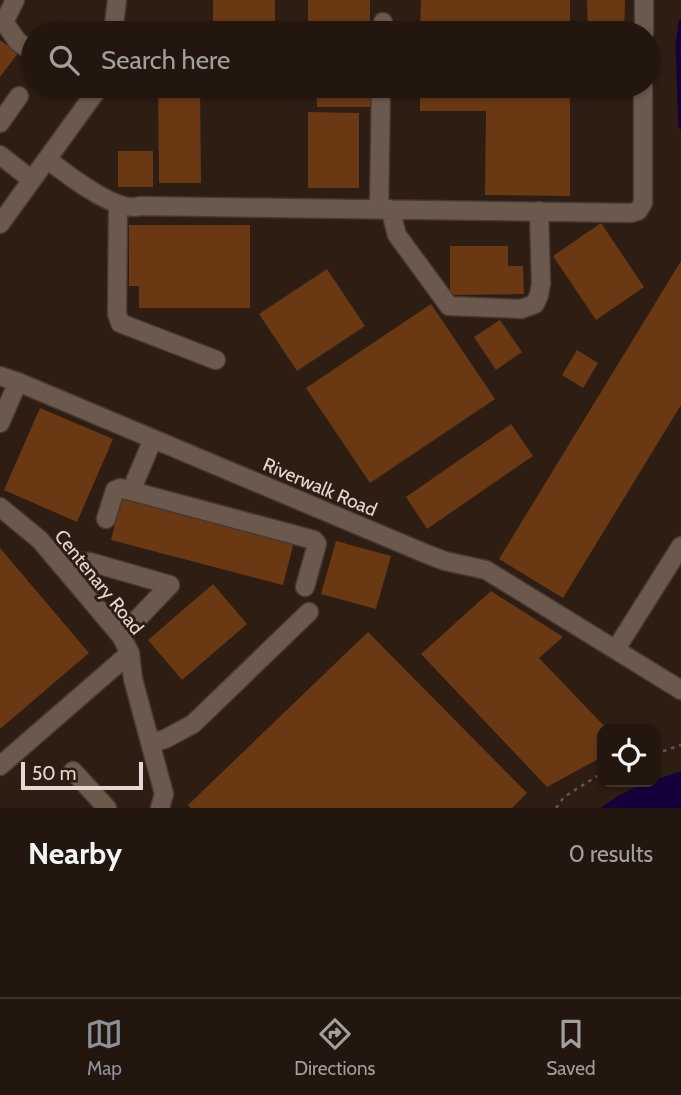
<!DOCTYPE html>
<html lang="en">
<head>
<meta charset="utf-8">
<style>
  :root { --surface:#22160e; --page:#2e231c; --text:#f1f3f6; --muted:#a29f9e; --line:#3f352e; --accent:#8c9099 }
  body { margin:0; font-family:Cabin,sans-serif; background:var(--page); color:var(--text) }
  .controls { position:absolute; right:21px; bottom:21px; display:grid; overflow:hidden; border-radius:14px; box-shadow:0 2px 5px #0004 }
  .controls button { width:63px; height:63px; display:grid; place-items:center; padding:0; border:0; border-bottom:2px solid var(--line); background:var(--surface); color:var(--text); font:35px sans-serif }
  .scale { position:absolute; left:21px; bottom:18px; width:122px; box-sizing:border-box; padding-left:7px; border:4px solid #e4d9d2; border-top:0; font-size:19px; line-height:24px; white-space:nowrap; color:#e4d9d2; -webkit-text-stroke:5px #2d1d13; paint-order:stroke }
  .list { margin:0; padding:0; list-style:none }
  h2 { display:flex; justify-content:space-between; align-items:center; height:91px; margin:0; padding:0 28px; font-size:30px }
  h2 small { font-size:23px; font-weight:400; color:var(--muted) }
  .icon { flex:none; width:38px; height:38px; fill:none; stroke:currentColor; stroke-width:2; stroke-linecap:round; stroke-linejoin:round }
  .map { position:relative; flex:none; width:681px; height:808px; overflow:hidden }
  .search { position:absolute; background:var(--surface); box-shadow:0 2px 5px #0004; left:21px; right:21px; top:21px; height:77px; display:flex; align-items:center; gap:18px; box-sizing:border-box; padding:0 24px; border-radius:38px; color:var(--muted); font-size:26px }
  .sheet { height:189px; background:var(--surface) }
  nav { display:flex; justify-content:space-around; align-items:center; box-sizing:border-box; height:98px; border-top:2px solid var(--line); background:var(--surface); font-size:19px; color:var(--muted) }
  nav a { display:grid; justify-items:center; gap:4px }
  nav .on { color:var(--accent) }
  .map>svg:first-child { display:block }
  .water { fill:#16003b }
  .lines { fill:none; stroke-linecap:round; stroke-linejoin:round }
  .stream { stroke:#16003b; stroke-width:5 }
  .building { fill:#6b3814 }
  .minor-casing { stroke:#463933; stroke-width:21 }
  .path { stroke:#65574e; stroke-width:2.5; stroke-dasharray:3.5 5; stroke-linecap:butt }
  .minor { stroke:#6c594d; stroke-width:18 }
  .labels { text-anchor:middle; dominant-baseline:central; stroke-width:6; stroke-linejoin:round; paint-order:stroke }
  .street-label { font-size:19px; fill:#e4d9d2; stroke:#2d1d13 }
</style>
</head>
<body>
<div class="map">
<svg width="681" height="808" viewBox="0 0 681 808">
  <rect width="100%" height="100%" fill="#2d1d13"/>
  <path class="water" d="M681,771V808H600C617,797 634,784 655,782V780Z"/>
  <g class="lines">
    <path class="stream" d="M681,22L678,46L681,127"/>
  </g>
  <path class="building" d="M213,0H275V33H213Z
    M308,0H370V33H308Z
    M421,0H570V33H420Z
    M587,0H625L624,33H588Z
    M0,40L18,53L0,77Z
    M158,86H200L201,183H159Z
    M316,86H371V107H317Z
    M420,86H570V196L485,195L486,111H420Z
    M308,112L359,113V188H308Z
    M118,151H153V187H118Z
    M601,223L644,287L596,320L553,256Z
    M129,225H250V308H139V286H129Z
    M450,246H508V266H523L524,294L450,295Z
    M681,261V405L563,598L499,559Z
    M327,269L365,326L297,371L259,314Z
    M431,304L495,399L370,483L306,388Z
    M500,320L522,352L496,370L474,337Z
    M577,350L598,363L583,388L562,375Z
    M40,408L113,439L77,522L4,490Z
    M511,424L533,456L427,529L406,497Z
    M122,497L294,542L283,585L111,540Z
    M336,541L391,556L376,609L321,594Z
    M0,548L89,653L0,729Z
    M213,584L247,624L182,680L148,640Z
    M491,591L563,637L539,658L607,729H602V757L547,787L421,654Z
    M368,632L527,793L512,808H191L188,805Z"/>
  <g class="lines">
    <g class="minor-casing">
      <path id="minor" d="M15,0L4,22L18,42L33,52
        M113,33L117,0
        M383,33V22
        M644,33V0
        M0,123L19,96
        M0,155L32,180
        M47,159C65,173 117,214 140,206L631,213L638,211L643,203V86
        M118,205L117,314L120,323L216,360
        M379,209L381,86
        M390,209L397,235L449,306L521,309L535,304L539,295L541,284L539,211
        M0,224L100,86
        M0,376L18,382L429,555L445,561L486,570L681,690
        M0,423L18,382
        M131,491L153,439
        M0,507L40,540L121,636L130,653L0,766
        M106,519L115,490L120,488L314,540L317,544L305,587
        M67,572L79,562H90L170,585L121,636
        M616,649L681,546
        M130,653L133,679L164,794L160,808
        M151,743L165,739L193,724L309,612
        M73,771L107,808"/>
    </g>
    <path class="path" d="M655,754L681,745
      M556,808L564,797L602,773"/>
    <use href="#minor" class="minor"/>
  </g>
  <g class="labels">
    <g class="street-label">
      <text transform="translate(320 487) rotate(23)">Riverwalk Road</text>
      <text transform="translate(99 582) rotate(51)">Centenary Road</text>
    </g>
  </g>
</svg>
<div class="controls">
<button><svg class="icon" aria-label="locate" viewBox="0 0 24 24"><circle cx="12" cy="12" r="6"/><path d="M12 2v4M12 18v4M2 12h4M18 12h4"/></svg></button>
</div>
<div class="scale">50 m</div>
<div class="search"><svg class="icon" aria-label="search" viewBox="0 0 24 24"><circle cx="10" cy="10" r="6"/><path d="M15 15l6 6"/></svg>Search here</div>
</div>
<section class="sheet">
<h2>Nearby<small>0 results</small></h2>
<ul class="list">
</ul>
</section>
<nav>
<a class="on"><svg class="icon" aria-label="map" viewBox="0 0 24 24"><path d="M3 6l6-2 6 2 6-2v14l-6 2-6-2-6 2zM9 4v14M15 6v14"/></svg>Map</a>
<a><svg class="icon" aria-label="directions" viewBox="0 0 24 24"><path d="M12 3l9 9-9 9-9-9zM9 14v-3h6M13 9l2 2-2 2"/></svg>Directions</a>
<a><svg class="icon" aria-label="saved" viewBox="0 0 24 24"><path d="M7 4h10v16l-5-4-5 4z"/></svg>Saved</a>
</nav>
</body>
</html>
